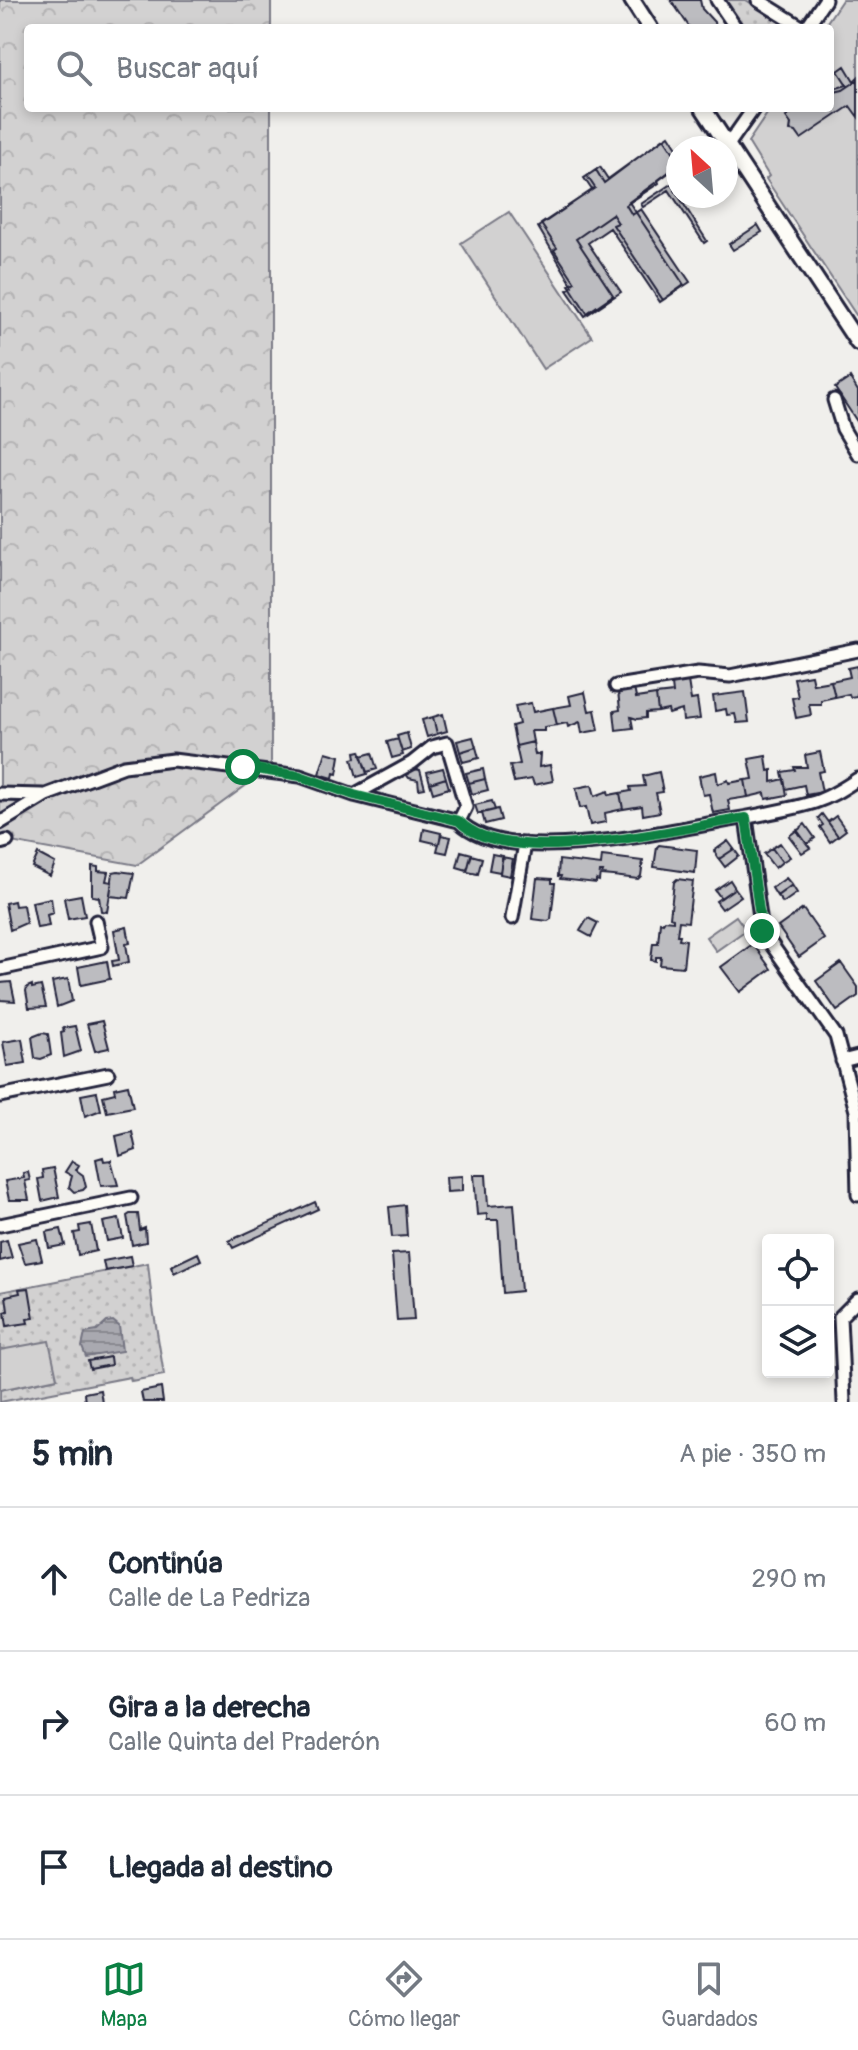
<!DOCTYPE html>
<html lang="es">
<head>
<meta charset="utf-8">
<style>
  :root { --surface:#fff; --page:#f2f2f3; --text:#1f2937; --muted:#747a83; --line:#e0e1e3; --accent:#0b8043 }
  body { margin:0; font-family:Pangolin,sans-serif; background:var(--page); color:var(--text) }
  .controls { position:absolute; right:24px; bottom:24px; display:grid; overflow:hidden; border-radius:8px; box-shadow:0 4px 12px #0003 }
  .controls button { width:72px; height:72px; display:grid; place-items:center; padding:0; border:0; border-bottom:2px solid var(--line); background:var(--surface); color:var(--text); font:40px sans-serif }
  .compass { position:absolute; left:666px; top:136px; width:72px; height:72px; border-radius:50%; background:var(--surface); box-shadow:0 4px 12px #0003; rotate:334deg }
  .stop { position:absolute; width:24px; height:24px; margin:-18px; border:6px solid #0b8043; border-radius:50%; background:#fff }
  .stop.end { background:#0b8043; border-color:#fff; box-shadow:0 2px 8px #0008 }
  .list { margin:0; padding:0; list-style:none }
  h2 { display:flex; justify-content:space-between; align-items:center; height:104px; margin:0; padding:0 32px; font-size:34px }
  h2 small { font-size:26px; font-weight:400; color:var(--muted) }
  .list li { display:grid; grid-template-columns:52px 1fr auto; gap:24px; align-items:center; box-sizing:border-box; height:144px; padding:0 32px; border-top:2px solid var(--line) }
  .list b { display:block; font-size:30px; white-space:nowrap }
  .list p { margin:0; font-size:26px; white-space:nowrap; color:var(--muted) }
  .list em { font-size:26px; font-style:normal; color:var(--muted) }
  .icon { flex:none; width:44px; height:44px; fill:none; stroke:currentColor; stroke-width:2; stroke-linecap:round; stroke-linejoin:round }
  .map { position:relative; flex:none; width:858px; height:1402px; overflow:hidden }
  .search { position:absolute; background:var(--surface); box-shadow:0 4px 12px #0003; left:24px; right:24px; top:24px; height:88px; display:flex; align-items:center; gap:20px; box-sizing:border-box; padding:0 28px; border-radius:8px; color:var(--muted); font-size:30px }
  .sheet { height:536px; background:var(--surface) }
  nav { display:flex; justify-content:space-around; align-items:center; box-sizing:border-box; height:112px; border-top:2px solid var(--line); background:var(--surface); font-size:22px; color:var(--muted) }
  nav a { display:grid; justify-items:center; gap:4px }
  nav .on { color:var(--accent) }
  .map>svg:first-child { display:block }
  .grass { fill:url(#grass-dots); stroke:#7a7a86; stroke-width:2 }
  .forest { fill:url(#forest-crowns); stroke:#7a7a86; stroke-width:2 }
  .park { fill:#d2d1d1; stroke:#7a7a86; stroke-width:2 }
  .water { fill:url(#water-rules); stroke:#737381; stroke-width:2 }
  .building { fill:#bcbcc0; stroke:#22223b; stroke-width:2 }
  .lines { fill:none; stroke-linecap:round; stroke-linejoin:round }
  .street-casing { stroke:#22223b; stroke-width:17 }
  .secondary-casing { stroke:#22223b; stroke-width:20 }
  .street { stroke:#fdfcf7; stroke-width:11 }
  .secondary { stroke:#fdfcf7; stroke-width:14 }
  .route { stroke:#0b8043; stroke-width:10 }
</style>
</head>
<body>
<div class="map">
<svg width="858" height="1402" viewBox="0 0 858 1402">
  <defs>
    <pattern id="grass-dots" width="8" height="8" patternUnits="userSpaceOnUse" patternTransform="scale(2)"><rect width="8" height="8" fill="#d2d1d1"/><path d="M2 2h.1M6 6h.1" fill="none" stroke="#b4b3b4" stroke-width="1.8" stroke-linecap="round"/></pattern>
    <pattern id="forest-crowns" width="20" height="18" patternUnits="userSpaceOnUse" patternTransform="scale(2)"><rect width="20" height="18" fill="#d2d1d1"/><path d="M2 6a3 3 0 1 1 6 0M12 15a3 3 0 1 1 6 0" fill="none" stroke="#b4b3b4"/></pattern>
    <pattern id="water-rules" width="6" height="5" patternUnits="userSpaceOnUse" patternTransform="scale(2)"><rect width="6" height="5" fill="#a9a9b0"/><path d="M0 2.5h6" fill="none" stroke="#898990"/></pattern>
  </defs>
  <rect width="100%" height="100%" fill="#f0efec"/>
  <filter id="ink" filterUnits="userSpaceOnUse"><feTurbulence type="fractalNoise" baseFrequency=".0125" numOctaves="2"/><feDisplacementMap in="SourceGraphic" scale="16" xChannelSelector="R" yChannelSelector="G"/><feConvolveMatrix kernelMatrix="1 2 1 2 8 2 1 2 1" color-interpolation-filters="sRGB"/></filter>
  <g filter="url(#ink)">
    <path class="grass" d="M725,0H746L787,27L743,28Z
      M148,1263L152,1301L164,1375L131,1381L130,1377L0,1402V1390L57,1378L0,1350V1292Z"/>
    <path class="forest" d="M0,0H271V28H28V108H271V767L137,865L0,840Z"/>
    <path class="park" d="M842,0H858V318L766,179L769,176L748,142L771,108H830V28H823Z
      M509,212L592,337L543,369L461,243Z
      M736,916L746,930L716,951L706,937Z
      M49,1341L57,1378L0,1390V1350Z"/>
    <path class="water" d="M113,1321L119,1326L122,1351L86,1357L82,1347L85,1333L97,1331L107,1322Z"/>
    <path class="building" d="M671,0H700L702,9L714,22L715,28H690Z
      M845,66L854,81L858,77V80L843,90L830,93V90L847,85L838,71Z
      M858,80V117L850,106L801,139L796,132L790,131L791,124L786,117L799,108H830V93L843,90Z
      M669,135L678,149V165L658,180L659,183L626,205L632,215L641,209L690,282L663,300L613,225L618,223L612,214L576,239L613,295L587,313L569,285L575,282L554,250L557,248L541,224L595,188L587,176L600,167L608,179Z
      M664,138L678,159V166L629,202L684,285L660,302L610,228L588,243L621,292L585,316L567,290L573,286L538,227L592,190L584,178L596,170L604,183Z
      M671,184L707,241L704,243L669,190L643,207L641,204Z
      M758,225L762,232L733,250L729,244Z
      M850,378L858,391V423L835,388Z
      M858,666L857,696L850,697L849,694L835,697L831,681L850,677L848,668Z
      M811,675L813,684L831,681L835,697L821,700V704H809L811,715L796,718L792,698L798,697L794,678Z
      M688,681L691,700L697,699L700,719L683,721L682,710L669,714L668,710L658,712L656,695L673,693L672,684Z
      M634,688L636,698L656,695L658,712L646,713V718L637,719L631,717L633,728L616,730L614,711L620,710L618,691Z
      M585,692L589,711L595,710L599,730L582,733L580,722L568,727L567,723L557,725L553,708L571,705L569,696Z
      M745,692L749,722L737,723L735,714L727,715L726,709L715,711L713,696Z
      M531,703L533,712L553,708L557,725L544,727V731H531L533,742L516,746L512,726L519,724L515,706Z
      M443,714L447,731L437,734L433,717Z
      M433,717L437,734L427,737L422,720Z
      M407,733L411,749L402,752L397,736Z
      M473,737L476,747L460,752L457,741Z
      M398,739L403,755L392,758L387,742Z
      M533,742L535,755L540,754L539,767L550,765L553,781L534,785L532,779L514,782L510,766L520,764L516,746Z
      M476,747L479,758L463,762L460,752Z
      M360,751L367,774L357,777L352,759L356,758L355,752Z
      M326,752L340,756L337,774L334,773L333,778L319,774Z
      M820,752L824,771L818,772L822,792L806,795L804,785L786,789L782,772L795,770L794,767H807L805,755Z
      M372,753L377,769L367,772L361,756Z
      M766,756L768,771L772,770V782L784,779L787,795L766,799L765,793L748,797L745,780L753,779L749,759Z
      M443,768L446,778L430,783L427,772Z
      M414,769L420,770L425,788L419,789L418,780L409,778L406,774Z
      M483,769L485,779L469,783L466,773Z
      M659,772L663,792L656,793L660,812L643,815L642,806L623,809L620,793L631,791L630,787L645,786L643,776Z
      M716,772L718,784L728,780L729,783L745,780L748,797L728,800L730,810L713,813L709,794L703,795L699,776Z
      M446,778L449,788L433,793L430,783Z
      M485,779L488,790L472,794L469,783Z
      M592,785L595,796L608,791L609,795L620,793L623,809L605,813L606,822L590,825L586,807L580,808L576,788Z
      M492,801L495,810L478,814L475,805Z
      M498,809L501,820L485,824L482,813Z
      M822,814L838,836L830,842L820,827L823,825L818,818Z
      M836,816L846,830L838,836L828,822Z
      M805,824L815,838L807,844L797,831Z
      M424,829L441,833L439,844L422,840Z
      M797,830L810,848L802,853L789,836Z
      M441,835L451,837L447,853L437,851Z
      M728,841L734,849L719,859L714,851Z
      M780,843L790,857L782,862L772,848Z
      M659,845L697,850L695,873L654,867L657,847Z
      M772,848L782,862L775,868L764,854Z
      M734,849L739,856L725,867L719,859Z
      M461,851L472,854L467,870L457,867Z
      M38,854L55,863L50,876L32,867Z
      M492,854L503,856L500,872L489,870Z
      M471,855L482,858L478,874L467,872Z
      M602,856L643,861L641,876L638,879L613,876L602,875L603,872H600L599,881L596,880V883L560,879L561,876H558L559,860L601,865Z
      M502,857L513,859L510,876L500,874Z
      M92,866L98,867V871L108,872L106,881L112,882L107,912L101,911L99,897L92,896Z
      M118,871L134,873L129,898L110,896L113,872Z
      M537,878L552,879V883H555L551,919L548,921L532,919Z
      M786,878L792,885L777,896L772,888Z
      M677,879L693,881L688,922L679,921L677,935H680L679,939L686,940L683,967L660,965L661,957H656V961L651,960L653,943H658L660,922L663,923L664,920L673,921V918L670,917L674,882Z
      M730,880L735,888L721,898L715,890Z
      M792,885L797,893L783,903L777,896Z
      M735,888L741,896L722,909L716,901Z
      M81,895L85,916L68,919L64,898Z
      M51,898L53,913L47,915L49,926L37,928L32,902Z
      M14,901L15,906L23,905L26,923L10,930L5,903Z
      M803,909L824,939L799,957L778,927Z
      M588,918L598,923L591,937L580,931Z
      M127,927L130,943L126,944L129,962L113,966L112,961L119,960L114,930Z
      M753,944L771,969L740,992L721,967Z
      M107,961L110,979L81,985L78,967Z
      M841,963L858,987V996L837,1011L816,981Z
      M68,979L72,1001L57,1007L52,982Z
      M11,982L15,1001L0,1000V983Z
      M32,985V988L41,986L46,1007L29,1008L26,991L27,987Z
      M102,1021L109,1048L95,1051L87,1024Z
      M75,1026L81,1051L64,1057L61,1033L64,1032L63,1028Z
      M42,1033L48,1034L51,1055L41,1059L35,1058L32,1037Z
      M22,1039L26,1063L7,1066L3,1042Z
      M128,1085L133,1107L107,1112L103,1096L115,1093L114,1088Z
      M97,1092L101,1110L85,1116L81,1095Z
      M132,1132L136,1150L120,1156L116,1136Z
      M103,1157L104,1161L111,1160L118,1185L101,1186L96,1159Z
      M72,1161L79,1165L76,1170L83,1175L86,1187L83,1190L74,1192L69,1187L72,1176L65,1172Z
      M53,1168L59,1197L42,1201L38,1179L43,1178L42,1170Z
      M28,1172L30,1180L25,1181L29,1200H9L5,1181L24,1178L23,1173Z
      M474,1175H486L488,1206L514,1204L521,1291L503,1293L498,1220H487V1214L477,1215Z
      M462,1176V1191L447,1192L446,1177Z
      M315,1202L318,1209L233,1248L229,1241Z
      M405,1205L407,1236L392,1237L389,1207Z
      M130,1214H138L140,1230L145,1228L146,1242L132,1245L127,1216Z
      M119,1219L123,1238L107,1241L103,1222Z
      M91,1224L96,1251L78,1255L74,1233L80,1232L79,1226Z
      M61,1229L65,1245L49,1248L46,1232Z
      M37,1239L42,1260L25,1263L18,1243Z
      M7,1240L12,1258L0,1261V1242Z
      M198,1253L201,1260L174,1273L171,1266Z
      M409,1253L414,1320L397,1321L392,1254Z
      M130,1256L132,1266L105,1271L103,1261Z
      M29,1288L34,1318L27,1319L28,1323L7,1326L5,1312L8,1311L6,1296L20,1293L19,1289Z
      M110,1357L111,1365L90,1369L88,1361Z
      M161,1388L163,1402H143L141,1392Z
      M100,1390L102,1402H85L84,1393Z"/>
    <g class="lines">
      <g class="street-casing">
        <path id="street" d="M717,0L736,28
          M758,0L803,28
          M806,28L825,0
          M728,145L754,108
          M834,400L843,429L858,454
          M616,686L698,673L730,676L858,650
          M0,794L43,795
          M354,795L412,763L432,747L447,743L466,807L459,821
          M746,818L762,931L836,1036L856,1111L858,1195
          M0,823L46,795L124,766L173,760L300,776L354,795L459,821C504,868 655,833 714,823C747,817 782,812 815,802C831,797 844,788 858,779
          M0,843L7,841
          M512,918L525,844
          M0,969L102,947L96,921
          M842,1061L858,1057
          M0,1096L108,1074
          M0,1225L131,1198
          M844,1402L840,1317L858,1299"/>
      </g>
      <g class="secondary-casing">
        <path id="secondary" d="M632,0L650,28
          M703,108L858,343"/>
      </g>
      <use href="#street" class="street"/>
      <use href="#secondary" class="secondary"/>
    </g>
  </g>
  <g class="lines" filter="url(#ink)">
    <path class="route" d="M243,767L300,776L354,795L459,821C507,872 682,827 746,818L762,931"/>
  </g>
</svg>
<div class="controls">
<button><svg class="icon" aria-label="locate" viewBox="0 0 24 24"><circle cx="12" cy="12" r="6"/><path d="M12 2v4M12 18v4M2 12h4M18 12h4"/></svg></button>
<button><svg class="icon" aria-label="layers" viewBox="0 0 24 24"><path d="M12 4l9 5-9 5-9-5zM3 14l9 5 9-5"/></svg></button>
</div>
<svg class="compass" viewBox="-18 -18 36 36"><path d="M0-13l5 13h-10z" fill="#e53935"/><path d="M0 13l5-13h-10z" fill="#747a83"/></svg>
<div class="stop" style="left:243px;top:767px"></div>
<div class="stop end" style="left:762px;top:931px"></div>
<div class="search"><svg class="icon" aria-label="search" viewBox="0 0 24 24"><circle cx="10" cy="10" r="6"/><path d="M15 15l6 6"/></svg>Buscar aquí</div>
</div>
<section class="sheet">
<h2>5 min<small>A pie · 350 m</small></h2>
<ul class="list">
<li><svg class="icon" aria-label="ahead" viewBox="0 0 24 24"><path d="M12 20V5M6 11l6-6 6 6"/></svg><div><b>Continúa</b><p>Calle de La Pedriza</p></div><em>290 m</em></li>
<li><svg class="icon" aria-label="right" viewBox="0 0 24 24"><path d="M7 20v-9h11M14 6l5 5-5 5"/></svg><div><b>Gira a la derecha</b><p>Calle Quinta del Praderón</p></div><em>60 m</em></li>
<li><svg class="icon" aria-label="arrive" viewBox="0 0 24 24"><path d="M6 21V4h12l-3 4 3 4H6"/></svg><div><b>Llegada al destino</b></div></li>
</ul>
</section>
<nav>
<a class="on"><svg class="icon" aria-label="map" viewBox="0 0 24 24"><path d="M3 6l6-2 6 2 6-2v14l-6 2-6-2-6 2zM9 4v14M15 6v14"/></svg>Mapa</a>
<a><svg class="icon" aria-label="directions" viewBox="0 0 24 24"><path d="M12 3l9 9-9 9-9-9zM9 14v-3h6M13 9l2 2-2 2"/></svg>Cómo llegar</a>
<a><svg class="icon" aria-label="saved" viewBox="0 0 24 24"><path d="M7 4h10v16l-5-4-5 4z"/></svg>Guardados</a>
</nav>
</body>
</html>
